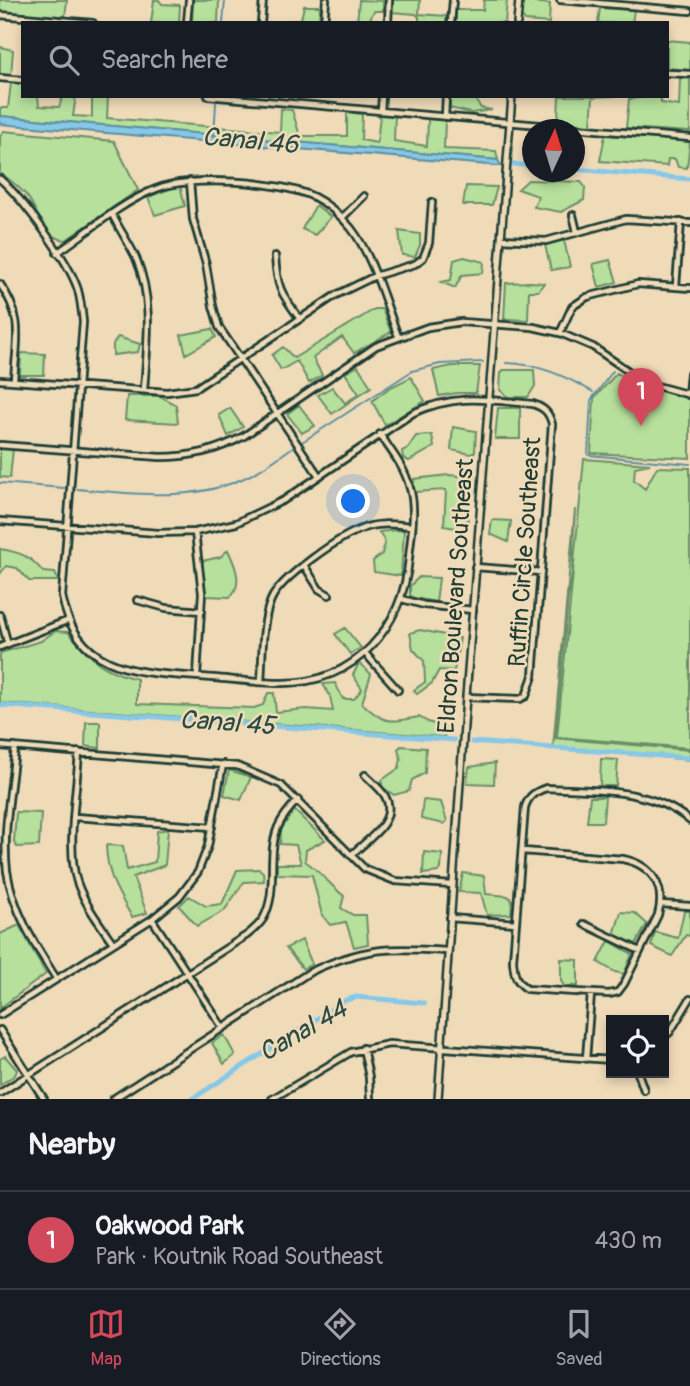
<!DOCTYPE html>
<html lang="en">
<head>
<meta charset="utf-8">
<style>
  :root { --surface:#171b24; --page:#20242c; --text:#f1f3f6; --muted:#9ea1a6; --line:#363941; --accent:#d1495b }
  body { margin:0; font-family:Pangolin,sans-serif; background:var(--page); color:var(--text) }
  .controls { position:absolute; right:21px; bottom:21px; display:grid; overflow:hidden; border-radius:0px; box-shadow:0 4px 10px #0003 }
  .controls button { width:63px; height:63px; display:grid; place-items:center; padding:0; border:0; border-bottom:2px solid var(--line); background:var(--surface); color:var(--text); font:35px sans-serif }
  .compass { position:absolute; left:522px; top:119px; width:63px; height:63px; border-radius:50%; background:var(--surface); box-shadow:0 4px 10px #0003; rotate:4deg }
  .you { position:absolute; left:354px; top:502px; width:24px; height:24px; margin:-18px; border:5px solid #fff; border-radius:50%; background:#1a73e8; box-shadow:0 0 0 10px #1a73e833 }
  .badge { display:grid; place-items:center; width:46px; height:46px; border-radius:50%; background:var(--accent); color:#fff; font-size:23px; font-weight:700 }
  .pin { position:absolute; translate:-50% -58px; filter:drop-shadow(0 2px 4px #0008) }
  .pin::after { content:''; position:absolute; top:37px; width:24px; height:21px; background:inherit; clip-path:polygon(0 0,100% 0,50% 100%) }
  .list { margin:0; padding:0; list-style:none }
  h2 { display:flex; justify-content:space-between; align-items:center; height:91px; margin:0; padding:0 28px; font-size:30px }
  h2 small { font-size:23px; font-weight:400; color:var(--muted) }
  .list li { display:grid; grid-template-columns:46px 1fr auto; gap:21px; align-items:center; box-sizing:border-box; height:98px; padding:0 28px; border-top:2px solid var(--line) }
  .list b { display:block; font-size:26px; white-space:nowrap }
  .list p { margin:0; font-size:23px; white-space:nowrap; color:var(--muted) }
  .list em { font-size:23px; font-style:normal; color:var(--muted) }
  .icon { flex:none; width:38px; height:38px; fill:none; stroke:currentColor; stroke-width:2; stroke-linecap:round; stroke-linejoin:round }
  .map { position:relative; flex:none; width:690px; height:1099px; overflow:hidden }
  .search { position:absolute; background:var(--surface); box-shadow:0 4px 10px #0003; left:21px; right:21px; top:21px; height:77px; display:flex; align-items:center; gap:18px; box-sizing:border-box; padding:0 24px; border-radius:0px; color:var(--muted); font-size:26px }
  .sheet { height:189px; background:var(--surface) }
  nav { display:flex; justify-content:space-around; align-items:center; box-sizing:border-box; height:98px; border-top:2px solid var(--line); background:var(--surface); font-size:19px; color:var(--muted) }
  nav a { display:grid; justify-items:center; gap:4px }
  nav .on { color:var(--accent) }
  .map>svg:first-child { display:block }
  .green { fill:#b7e09c; stroke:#6b8e68; stroke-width:2 }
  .water { fill:#87c8e8; stroke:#5d90a0; stroke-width:2 }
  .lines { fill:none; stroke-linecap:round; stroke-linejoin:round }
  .stream { stroke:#5d90a0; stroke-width:2 }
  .canal { stroke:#87c8e8; stroke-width:5 }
  .minor-casing { stroke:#1f3d34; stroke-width:10 }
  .tertiary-casing { stroke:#1f3d34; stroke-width:10 }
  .minor { stroke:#f0dbb9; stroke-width:4.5 }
  .tertiary { stroke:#f0dbb9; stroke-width:5 }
  .labels { text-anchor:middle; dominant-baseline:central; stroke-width:5; stroke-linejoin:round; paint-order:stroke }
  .street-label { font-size:24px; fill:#1f3d34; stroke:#f0dbb9 }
  .water-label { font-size:26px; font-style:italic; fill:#294b46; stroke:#f0dbb9 }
</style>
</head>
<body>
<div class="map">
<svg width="690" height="1099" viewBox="0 0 690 1099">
  <rect width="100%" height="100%" fill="#f0dbb9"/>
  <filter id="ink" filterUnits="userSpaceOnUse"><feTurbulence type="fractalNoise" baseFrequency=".0143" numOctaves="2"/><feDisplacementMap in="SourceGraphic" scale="14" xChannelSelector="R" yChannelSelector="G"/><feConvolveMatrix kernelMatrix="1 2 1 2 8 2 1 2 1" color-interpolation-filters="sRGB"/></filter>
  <g filter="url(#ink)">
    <path class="green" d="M0,0H67L65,17L0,12Z
      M154,0H159L162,4L180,5L179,23H151Z
      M193,0H219L218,23H192Z
      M359,0L383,1V11H374L368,23H357Z
      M392,0H420L419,14L446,16V23H419V17L416,14L391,12Z
      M484,0H507L505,23H456V10H483Z
      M523,1L550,4L549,23L525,21L521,16Z
      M304,6H320L319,23H294V20L301,19Z
      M600,8L634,10L632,23H598Z
      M667,40L690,42V70L667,68Z
      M0,47L13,50L11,76L0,75Z
      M680,78L690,79V132L626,128L629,99L661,96V103L679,106Z
      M11,83L23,84V96H38L39,106L59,107L63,96H76L73,116L92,117V96H108L107,118L280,132L281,109L292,110L300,136H347V112L362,114L361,140L377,143L380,115H395L394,141L427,146L428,119L445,120L444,149L496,151L498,160L0,116V108H8Z
      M449,96L474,98L481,108L492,110L471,113L450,108Z
      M559,96H616L593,97L591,125L565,123L558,119Z
      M3,131L114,141L138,190L66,240C41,238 39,210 26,195C19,187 9,179 0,173V137Z
      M605,135L690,141L687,168L678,167L675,159H668L667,166L600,161Z
      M528,180L581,182L585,187L584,200L561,212L534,207L538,196L518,189Z
      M180,185L185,206L155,215L148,197Z
      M466,186L497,187L492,205H463Z
      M316,205L331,217L315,235L302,229Z
      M399,231L420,234V245L415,257L402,255Z
      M564,240L570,267L551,270L545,245Z
      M464,257L484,262L483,273L462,275L455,288L441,282L451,280L454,260Z
      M610,260L617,282L599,287L593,264Z
      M531,282L544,283L538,291H529L528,320L504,319L506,283Z
      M375,309H382L391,332L354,353L342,337L313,358L322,375L309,383L297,361L281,370L272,355L283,347L294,358Z
      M212,329L216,337L186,354L181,335Z
      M118,337L140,344L138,352L113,355V344Z
      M21,353L45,354L44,375H20Z
      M358,366L371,387L332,414L318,395L332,387L345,403L359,394L345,373Z
      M452,366H480L476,393H457L439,396L433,370Z
      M503,370H534L535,386L528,397H508L500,390L501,373Z
      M617,373C640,386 663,393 690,397V458L591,453L594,398Z
      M411,377L425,401L385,425L372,401L389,388Z
      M127,396H160L176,405L178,423L125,420Z
      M299,405L315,426L302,433L287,414Z
      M230,408L243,427L228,436L219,415Z
      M498,408H520V439H495Z
      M453,427L476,431L475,452L471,454L451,450Z
      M432,435L434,447L409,461L403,458L402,451L408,448L416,436Z
      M0,449H13L10,478L0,477Z
      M584,459L650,464L635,467L634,480L645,489L657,467L690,468V748L557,737Z
      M449,475L470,477L467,530L444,526L446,490L414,492V479Z
      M575,509L572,573L568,599L555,738L690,750V760L553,747Z
      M492,520L511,521L508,542L490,534Z
      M396,530L404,531L401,576L374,572L373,561L382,554L385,542L379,532Z
      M0,549C19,552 31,556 43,572L55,573L58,581H29L17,568L6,566L0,574Z
      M228,550C235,565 244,584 230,597L205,596L202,561L220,557Z
      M419,577L439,578L436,602L414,598L410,595V586Z
      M345,628L361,648L350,654L335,634Z
      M420,630L460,638L454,671L439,670L432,683L417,694L414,690L425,682L424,661L413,649L410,633Z
      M55,631L68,632C93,660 100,670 137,679V704L254,708L263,705L268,693H274L276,712L306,709L333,711L330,696L323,684L335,683L343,699H354L362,689L353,675L359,663L371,674L362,703C385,725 389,722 419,717L428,722L446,728L444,737L0,703V653L41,641Z
      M86,722H100V748L85,746Z
      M401,746L426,748L425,773L412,780L409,791L394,795L382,787V780L399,768L401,759L398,749Z
      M601,759L618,760L616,786H600Z
      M495,763L494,784L467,783L469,767Z
      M229,770L251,777L241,800L224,795Z
      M590,797H605L603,822H587Z
      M423,800L441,802L447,821L444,824L421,819Z
      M294,810L325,840L306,850L305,861C320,871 330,885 344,896L341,908L353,915H366L368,944L354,947L346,922L330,925L322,915L312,875L277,874V864H301L296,845L280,844L281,830Z
      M16,812L41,813L39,846L17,847L14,842Z
      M168,829L165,865L133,877L147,913L132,917C117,891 107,875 106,845L123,846L127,870L155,862L157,831Z
      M424,852L442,854L441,869L438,872L423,874Z
      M259,869L263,872L264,881L244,882L224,911L197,926L179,906L189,896L206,906L222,904L237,870Z
      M463,873L484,876L486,894L508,896L512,900L511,914L487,915L481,893L459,892Z
      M684,911H690V936L686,935L672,956L651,946L655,932L678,938Z
      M621,912L635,913L647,924L636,944L614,935Z
      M19,925L46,974L0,1008V934Z
      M302,940L312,964L303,969L286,948Z
      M609,941L632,954L624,974L615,972L598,962Z
      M561,959L578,960V986H564L561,981Z
      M224,1035L235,1055L224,1064L212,1043Z
      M5,1056L17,1070L15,1075L0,1085V1059Z"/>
    <path class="water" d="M0,116L498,160L501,166L0,124Z"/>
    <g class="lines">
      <path class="stream" d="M223,23L225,0
        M214,136L216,103
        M506,363C539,364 565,376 593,392
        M613,371L591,400L588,455L690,464
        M302,442L412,371L440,364L483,362
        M0,483L64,488
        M76,489C129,493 187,502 237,481C258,473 275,460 293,447"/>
      <path class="canal" d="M512,164L532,166
        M574,169L690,179
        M0,705L454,740
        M472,742L690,758
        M192,1099L346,1000L356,997L424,1003"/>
      <g class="minor-casing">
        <path id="minor" d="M560,0L690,11
          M0,15L93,23
          M187,23L189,0
          M261,23L263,0
          M324,23L326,0
          M388,23L389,0
          M451,23L453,0
          M667,73L690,74
          M0,78L23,80
          M208,96L690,138
          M381,111L382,96
          M445,117L446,96
          M0,179C23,199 69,261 78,290C81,301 82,312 83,322L62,596C77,679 150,672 214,678C237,680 260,683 283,683C356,683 403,627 409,558C411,535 417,508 409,485C404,466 390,450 380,434
          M190,181L193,219L206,264L213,306L219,327L319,476
          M112,214C119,229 129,243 136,258C154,300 147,346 144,390
          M573,215L577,232
          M342,218L364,196
          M501,239L546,241L626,219L690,223
          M57,253C89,231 120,203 156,189C189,175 282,181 314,197C328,204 341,216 351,228C373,256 385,303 398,336
          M275,256C277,289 281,293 300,319
          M0,284C25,319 16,341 14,381
          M676,286L681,222
          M560,333L572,307L587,297L638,284L690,288
          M0,380L167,392L196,388L336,295L375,276L415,264L423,258L429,243L432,202
          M688,395L690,373
          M0,445L160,457C191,457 216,451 244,436L376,346L428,327L461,322L533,327L560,333L593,347L646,383L690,395
          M0,521L158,533L195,532L236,523L284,500L413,413C458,393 486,400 533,404C544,408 549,412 552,424L533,676L526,696L520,699L466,697
          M195,532L202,593L197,676
          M304,565L319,589L329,595
          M475,567L541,572
          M402,599L424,605L473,610
          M137,600L166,608L202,611
          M0,615L8,645
          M0,647L69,620
          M365,653L398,690
          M261,681C263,656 261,624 271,600C280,578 340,536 364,528C379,522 396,525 412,526
          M0,746L237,766L281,785L365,869L395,881L452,885
          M15,747C12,786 2,833 7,871C13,911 35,945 56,978
          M79,752C77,789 66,849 77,882C85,905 100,924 113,943
          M75,817L212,827
          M523,851L623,859C652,865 666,886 658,915L624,984L618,992L609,994L527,989C515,981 514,974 513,960L525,807C529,795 535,792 546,788C595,791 650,787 690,821
          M351,855C367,840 399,821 385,796C380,788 371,781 365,775
          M661,904L690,906
          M450,918L516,923
          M152,919L223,1028
          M584,924L640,951
          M0,1015L152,919L179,897L198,872L208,846L223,764
          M0,1030L44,1099
          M664,1037L670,1032L690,999
          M363,1048L369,1077L370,1099
          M586,1059L591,994
          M638,1073L644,1090
          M0,1093L247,935C252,931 259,925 263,919C279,891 266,856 278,827C283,816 290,808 298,800
          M113,1099L310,972C363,947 390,947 447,951
          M272,1099L351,1052L389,1044L611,1060"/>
      </g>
      <g class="tertiary-casing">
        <path id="tertiary" d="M517,23L519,0
          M438,1099L466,697L512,96"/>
      </g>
      <use href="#minor" class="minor"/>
      <use href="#tertiary" class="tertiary"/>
    </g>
  </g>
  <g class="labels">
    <g class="street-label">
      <text transform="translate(525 552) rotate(-86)">Ruffin Circle Southeast</text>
      <text transform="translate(456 596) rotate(-86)">Eldron Boulevard Southeast</text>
    </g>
    <g class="water-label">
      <text transform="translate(250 141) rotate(5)">Canal 46</text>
      <text transform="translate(227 723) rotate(4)">Canal 45</text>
      <text transform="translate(303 1031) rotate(-30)">Canal 44</text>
    </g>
  </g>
</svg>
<div class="controls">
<button><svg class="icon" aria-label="locate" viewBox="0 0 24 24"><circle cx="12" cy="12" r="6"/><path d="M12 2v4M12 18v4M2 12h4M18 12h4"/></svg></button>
</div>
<svg class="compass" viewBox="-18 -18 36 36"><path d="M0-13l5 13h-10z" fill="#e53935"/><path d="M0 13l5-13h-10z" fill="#9ea1a6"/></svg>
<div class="you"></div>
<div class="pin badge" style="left:641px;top:426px">1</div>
<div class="search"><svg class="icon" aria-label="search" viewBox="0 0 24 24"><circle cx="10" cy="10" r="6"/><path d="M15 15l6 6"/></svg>Search here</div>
</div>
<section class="sheet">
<h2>Nearby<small></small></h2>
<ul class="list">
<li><span class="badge">1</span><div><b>Oakwood Park</b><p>Park · Koutnik Road Southeast</p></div><em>430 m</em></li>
</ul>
</section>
<nav>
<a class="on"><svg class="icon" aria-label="map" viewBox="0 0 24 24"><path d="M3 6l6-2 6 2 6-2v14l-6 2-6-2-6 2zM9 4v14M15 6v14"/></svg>Map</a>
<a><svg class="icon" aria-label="directions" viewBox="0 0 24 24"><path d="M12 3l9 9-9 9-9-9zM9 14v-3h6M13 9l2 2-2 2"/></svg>Directions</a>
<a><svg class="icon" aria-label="saved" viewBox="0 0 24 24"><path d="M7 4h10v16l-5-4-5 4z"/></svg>Saved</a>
</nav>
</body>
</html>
